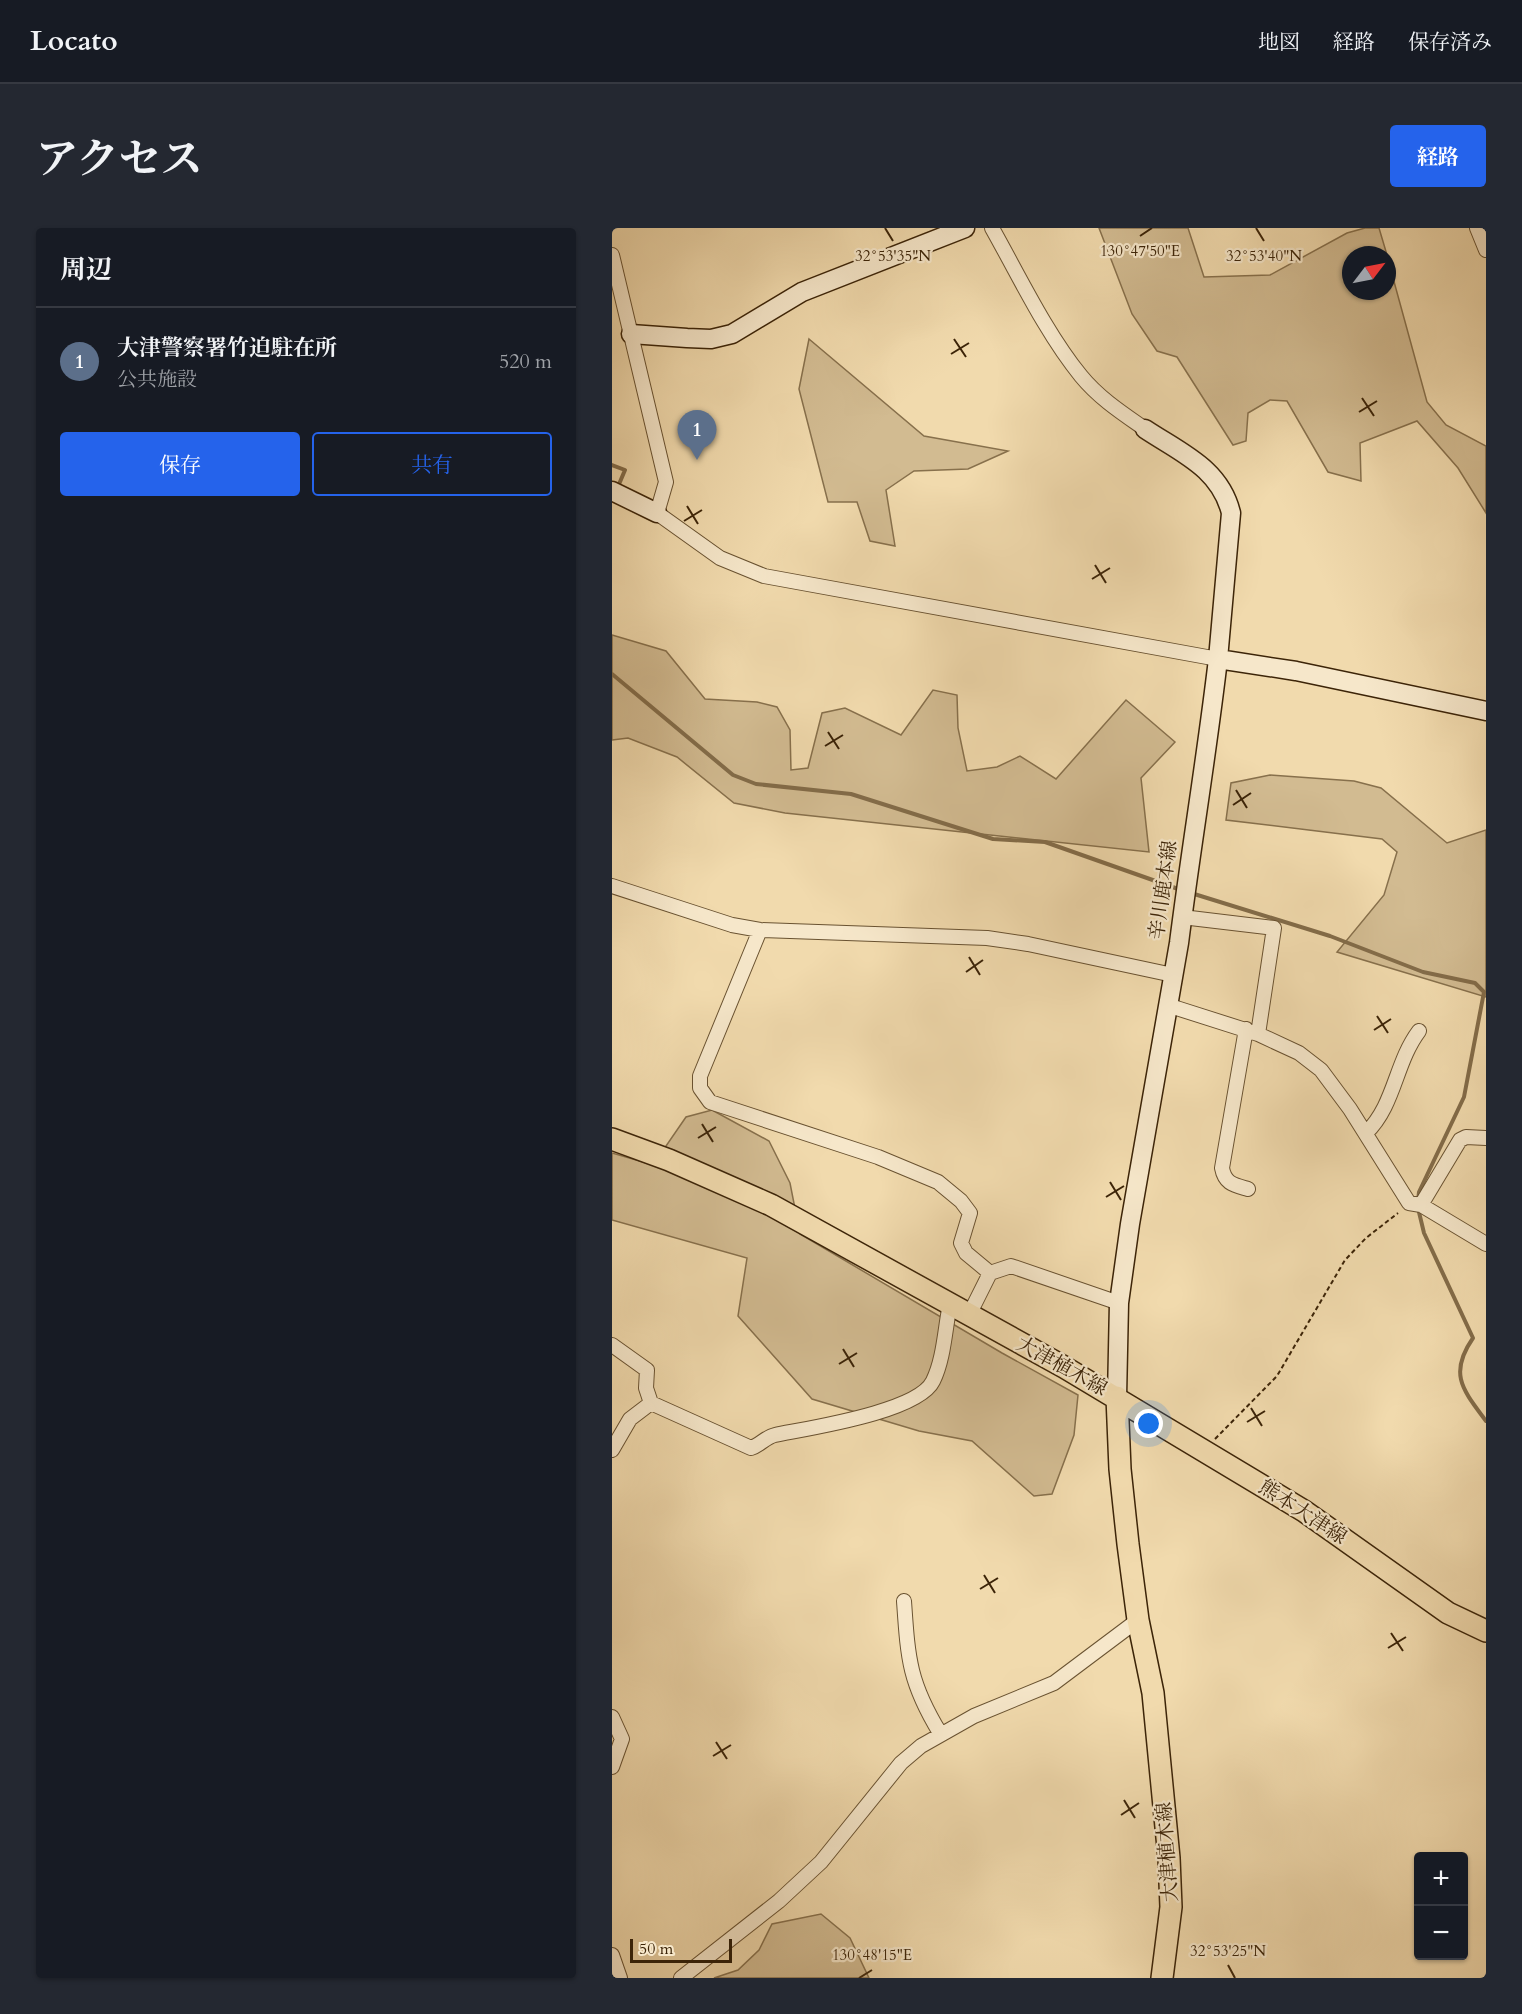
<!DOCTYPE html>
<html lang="ja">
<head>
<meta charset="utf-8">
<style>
  :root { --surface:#171b24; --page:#242831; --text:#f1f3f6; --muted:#9ea1a6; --line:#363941; --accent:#2563eb }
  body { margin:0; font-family:Cardo,"Noto Serif JP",serif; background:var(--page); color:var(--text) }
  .controls { position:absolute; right:18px; bottom:18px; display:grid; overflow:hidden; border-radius:6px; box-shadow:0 2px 4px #0004 }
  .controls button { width:54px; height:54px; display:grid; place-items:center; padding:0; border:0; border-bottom:2px solid var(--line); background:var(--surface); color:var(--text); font:30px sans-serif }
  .compass { position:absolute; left:730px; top:18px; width:54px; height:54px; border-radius:50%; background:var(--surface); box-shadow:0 2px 4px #0004; rotate:58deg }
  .scale { position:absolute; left:18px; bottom:15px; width:102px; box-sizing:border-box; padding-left:6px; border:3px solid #3c2408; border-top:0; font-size:16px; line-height:21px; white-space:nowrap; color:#3c2408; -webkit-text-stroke:4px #f6e7ca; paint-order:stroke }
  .you { position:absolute; left:537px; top:1196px; width:21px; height:21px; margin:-15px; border:4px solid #fff; border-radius:50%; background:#1a73e8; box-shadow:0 0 0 9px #1a73e833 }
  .badge { display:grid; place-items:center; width:39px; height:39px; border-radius:50%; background:var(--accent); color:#fff; font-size:20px; font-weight:700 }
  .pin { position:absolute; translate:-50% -50px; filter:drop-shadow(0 2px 3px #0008) }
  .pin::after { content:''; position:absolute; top:32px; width:21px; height:18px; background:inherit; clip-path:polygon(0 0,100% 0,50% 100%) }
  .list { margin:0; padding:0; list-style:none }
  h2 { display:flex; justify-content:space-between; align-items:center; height:78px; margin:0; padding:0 24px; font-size:26px }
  h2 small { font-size:20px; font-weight:400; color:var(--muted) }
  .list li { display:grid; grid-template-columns:39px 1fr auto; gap:18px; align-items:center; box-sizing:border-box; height:108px; padding:0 24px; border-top:2px solid var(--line) }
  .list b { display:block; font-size:22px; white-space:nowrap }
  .list p { margin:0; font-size:20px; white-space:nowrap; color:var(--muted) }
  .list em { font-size:20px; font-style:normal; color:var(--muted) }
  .actions { display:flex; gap:12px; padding:18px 24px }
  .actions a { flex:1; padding:14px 0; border:2px solid var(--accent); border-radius:6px; text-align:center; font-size:21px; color:var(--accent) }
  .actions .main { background:var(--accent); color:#fff }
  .map { position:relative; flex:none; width:874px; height:1750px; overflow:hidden; border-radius:6px }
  header { display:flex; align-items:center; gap:36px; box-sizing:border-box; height:84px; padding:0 30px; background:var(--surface); border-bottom:2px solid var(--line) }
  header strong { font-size:28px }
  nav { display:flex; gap:33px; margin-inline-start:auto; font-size:21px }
  .intro { display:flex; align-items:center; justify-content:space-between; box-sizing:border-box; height:144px; padding:0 36px }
  h1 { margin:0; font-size:42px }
  .button { padding:15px 27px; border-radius:6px; background:var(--accent); color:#fff; font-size:21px; font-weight:700 }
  main { display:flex; gap:36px; padding:0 36px }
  aside { flex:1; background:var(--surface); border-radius:6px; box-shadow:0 2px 4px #0004 }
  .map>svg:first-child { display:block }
  .green { fill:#d2bb91; stroke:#87704c; stroke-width:1.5 }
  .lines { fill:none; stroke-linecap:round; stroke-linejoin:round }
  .stream { stroke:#836c49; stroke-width:4 }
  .street-casing { stroke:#695231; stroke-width:16 }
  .secondary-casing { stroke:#3c2408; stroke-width:21 }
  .primary-casing { stroke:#3c2408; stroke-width:24 }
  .path { stroke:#3c2408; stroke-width:2; stroke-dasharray:4.5 3; stroke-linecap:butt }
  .street { stroke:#f6e7ca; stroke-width:14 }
  .secondary { stroke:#f6e7ca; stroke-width:18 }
  .primary { stroke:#f1daad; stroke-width:21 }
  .ticks { fill:none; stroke:#3c2408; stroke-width:2 }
  .labels { text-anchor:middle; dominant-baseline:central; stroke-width:4.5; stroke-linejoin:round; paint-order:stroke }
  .street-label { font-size:20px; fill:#3c2408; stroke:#f6e7ca }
  .ticks-label { font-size:15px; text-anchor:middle; fill:#3c2408; stroke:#f6e7ca; stroke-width:4.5; stroke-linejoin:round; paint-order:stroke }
</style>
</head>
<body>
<header>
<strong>Locato</strong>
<nav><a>地図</a><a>経路</a><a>保存済み</a></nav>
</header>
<div class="intro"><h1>アクセス</h1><a class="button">経路</a></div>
<main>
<aside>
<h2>周辺<small></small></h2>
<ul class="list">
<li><span class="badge" style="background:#5c6f8a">1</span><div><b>大津警察署竹迫駐在所</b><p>公共施設</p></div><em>520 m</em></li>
</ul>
<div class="actions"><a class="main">保存</a><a>共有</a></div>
</aside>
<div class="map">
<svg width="874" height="1750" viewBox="0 0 874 1750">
  <rect width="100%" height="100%" fill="#f1daad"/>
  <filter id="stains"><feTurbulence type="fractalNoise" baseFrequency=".00333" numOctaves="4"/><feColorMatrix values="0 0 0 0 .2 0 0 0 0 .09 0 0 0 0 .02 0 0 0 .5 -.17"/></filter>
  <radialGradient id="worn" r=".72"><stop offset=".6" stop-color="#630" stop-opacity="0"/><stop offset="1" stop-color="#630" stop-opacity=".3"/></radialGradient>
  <path class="green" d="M487,0H576L592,49L658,47L735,5L753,0H767L775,27H739V63H775V28L815,174L834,197L874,218V285L846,240L805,193L748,215L749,253L716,244L675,173L658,172L636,185L634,213L621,217L565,129L545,123L520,86Z
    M197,111L312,208L396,223L356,241L302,243L274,262L283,318L258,313L245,274H216L187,161Z
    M0,407L54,423L93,471L145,474L165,479L178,502L179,542L196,540L210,485L233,480L289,507L321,462L345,467L346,500L355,543L385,539L408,528L444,551L514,472L563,514L529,550L537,624L173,585L122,575L65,529L16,510L0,512Z
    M658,547L742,553L769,560L835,615L874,602V769L725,724L772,667L785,624L770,611L614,592L619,555Z
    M100,882L157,913L178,955L188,1006L390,1125L466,1167L462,1207L440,1266L422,1268L360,1213L307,1203L200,1171L126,1088L135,1030L0,992V925L41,937L74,889Z
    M209,1686L238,1710L257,1750H102L126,1742L147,1722L160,1696Z"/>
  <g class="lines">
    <path class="stream" d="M0,237L13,242L5,261
      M0,446L121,547L144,556L239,566L381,611L433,614L569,662
      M579,665L718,708L811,744L863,755L872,764L852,869L807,964L806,973
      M806,980L812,1005L861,1110C836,1146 851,1162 874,1193"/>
    <g class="street-casing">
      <path id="street" d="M380,0C407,48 434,105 469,148C487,170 510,185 533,201
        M865,0L874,22
        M0,27L54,254L45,285L108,330L152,348L606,431
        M0,658L120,697L148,702L375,710L416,716L561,747
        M570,689L662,700L646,806
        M148,702L88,848V860L98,874L266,929L326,954L349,973L358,985L349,1015L354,1025L378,1045
        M555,777L646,806L687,825L709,842L738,881L797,975L809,977L874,1016
        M634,801L610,940C613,956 622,957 636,961
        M754,905C783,877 783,835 807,803
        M809,977L848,912L854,909L874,910
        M357,1087L378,1045L399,1038L507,1075
        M0,1117L35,1142L34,1160L39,1175
        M0,1222L18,1191L39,1175L139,1220C148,1217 154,1209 163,1207C197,1200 306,1184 321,1153C332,1131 333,1100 338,1076
        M292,1373C296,1431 297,1454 328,1505
        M0,1489L10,1511L0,1539
        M0,1727L8,1750
        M69,1750L167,1673L209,1634L289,1535L309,1518L362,1488L442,1455L526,1392"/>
    </g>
    <g class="secondary-casing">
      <path id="secondary" d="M19,106L75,110L99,111L120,106L190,64L353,0
        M533,201C569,225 608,240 619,285L606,431
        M0,263L45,285
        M505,1169L507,1075L518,996L567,715C579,620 595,526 606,431L684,443L874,483"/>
    </g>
    <g class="primary-casing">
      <path id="primary" d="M0,911L57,932L159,977L452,1139L692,1283L836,1385L874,1403
        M505,1169L508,1241L516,1316L526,1392L541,1465L557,1630L559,1679L550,1750"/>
    </g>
    <path class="path" d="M603,1211L665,1148L733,1032L754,1010L786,985"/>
    <use href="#street" class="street"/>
    <use href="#secondary" class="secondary"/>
    <use href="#primary" class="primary"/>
  </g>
  <path class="ticks" d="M273,0L281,13M644,0L652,13M528,8L540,0M342,111L354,129M339,126L357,115M750,170L762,188M747,184L765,173M75,278L86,296M72,293L90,282M483,337L494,355M480,351L498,340M216,504L227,521M213,518L231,507M624,562L635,580M621,577L639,565M357,729L368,747M354,744L371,732M765,788L776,805M762,802L779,791M90,896L101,914M86,910L104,899M498,954L509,972M494,969L512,958M231,1121L242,1139M227,1136L245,1125M639,1180L650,1198M635,1194L653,1183M372,1347L383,1365M368,1361L386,1350M779,1405L791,1423M776,1420L794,1409M104,1514L115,1531M101,1528L119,1517M512,1572L523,1590M509,1587L527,1575M616,1737L623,1750M247,1750L260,1742"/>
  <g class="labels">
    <g class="street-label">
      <text transform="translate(551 662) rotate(-82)">辛川鹿本線</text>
      <text transform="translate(450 1138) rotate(29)">大津植木線</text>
      <text transform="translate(691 1284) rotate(33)">熊本大津線</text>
      <text transform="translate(555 1624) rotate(-94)">大津植木線</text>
    </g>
  </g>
  <g class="ticks-label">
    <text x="528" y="28">130°47'50"E</text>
    <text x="281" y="33">32°53'35"N</text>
    <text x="652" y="33">32°53'40"N</text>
    <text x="616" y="1728">32°53'25"N</text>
    <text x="260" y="1732">130°48'15"E</text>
  </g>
  <rect width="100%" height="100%" filter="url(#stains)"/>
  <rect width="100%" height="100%" fill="url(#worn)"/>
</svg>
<div class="controls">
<button>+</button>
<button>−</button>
</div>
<svg class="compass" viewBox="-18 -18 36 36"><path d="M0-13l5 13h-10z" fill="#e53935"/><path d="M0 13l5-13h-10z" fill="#9ea1a6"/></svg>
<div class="scale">50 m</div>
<div class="you"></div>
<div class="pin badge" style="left:85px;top:232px;background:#5c6f8a">1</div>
</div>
</main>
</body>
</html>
